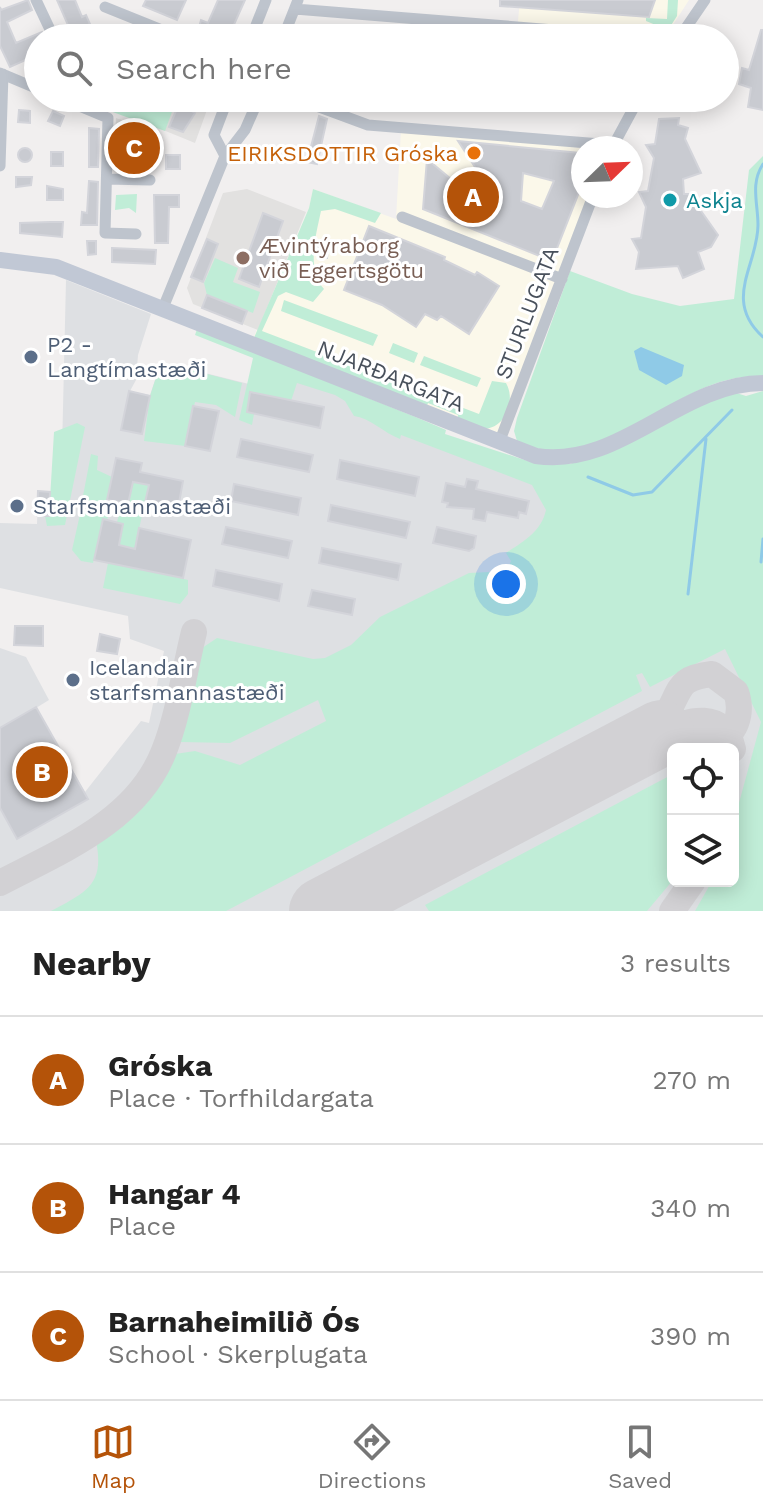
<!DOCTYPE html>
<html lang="en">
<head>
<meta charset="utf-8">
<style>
  :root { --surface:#fff; --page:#f2f2f2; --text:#222; --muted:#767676; --line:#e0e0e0; --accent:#b45309 }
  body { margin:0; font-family:"Work Sans",sans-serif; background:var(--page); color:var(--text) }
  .controls { position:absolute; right:24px; bottom:24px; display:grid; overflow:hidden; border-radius:12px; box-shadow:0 4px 20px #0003 }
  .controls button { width:72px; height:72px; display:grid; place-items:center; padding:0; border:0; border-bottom:2px solid var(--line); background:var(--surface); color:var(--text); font:40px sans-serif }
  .compass { position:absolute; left:571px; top:136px; width:72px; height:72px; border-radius:50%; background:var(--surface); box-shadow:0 4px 20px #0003; rotate:67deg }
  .you { position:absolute; left:506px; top:584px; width:28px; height:28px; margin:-20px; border:6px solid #fff; border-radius:50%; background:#1a73e8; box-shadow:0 0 0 12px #1a73e833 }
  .badge { display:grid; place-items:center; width:52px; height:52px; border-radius:50%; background:var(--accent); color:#fff; font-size:26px; font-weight:700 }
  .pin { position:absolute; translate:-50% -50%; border:4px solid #fff; box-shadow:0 2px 8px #0006 }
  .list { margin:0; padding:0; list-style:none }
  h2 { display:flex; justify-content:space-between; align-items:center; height:104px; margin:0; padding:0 32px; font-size:34px }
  h2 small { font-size:26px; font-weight:400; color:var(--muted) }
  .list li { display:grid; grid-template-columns:52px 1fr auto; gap:24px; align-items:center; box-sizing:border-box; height:128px; padding:0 32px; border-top:2px solid var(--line) }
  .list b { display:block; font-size:30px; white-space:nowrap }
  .list p { margin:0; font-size:26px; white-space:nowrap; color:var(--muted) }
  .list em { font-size:26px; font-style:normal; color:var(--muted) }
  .icon { flex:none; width:44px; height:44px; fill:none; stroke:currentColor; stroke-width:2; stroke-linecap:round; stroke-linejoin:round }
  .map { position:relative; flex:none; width:763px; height:911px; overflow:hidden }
  .search { position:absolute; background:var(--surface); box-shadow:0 4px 20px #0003; left:24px; right:24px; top:24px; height:88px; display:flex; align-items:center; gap:20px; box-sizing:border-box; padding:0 28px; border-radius:44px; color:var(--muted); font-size:30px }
  .sheet { height:488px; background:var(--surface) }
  nav { display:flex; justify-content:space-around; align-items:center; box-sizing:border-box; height:112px; border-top:2px solid var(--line); background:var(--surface); font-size:22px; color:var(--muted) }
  nav a { display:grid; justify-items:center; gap:4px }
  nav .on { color:var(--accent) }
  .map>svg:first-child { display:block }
  .commercial { fill:#fbf8ea }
  .education { fill:#e2e1e0 }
  .airport { fill:#dee0e3; fill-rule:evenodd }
  .green { fill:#c0edd7 }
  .water { fill:#8fcae7 }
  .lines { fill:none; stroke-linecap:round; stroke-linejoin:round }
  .stream { stroke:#8fcae7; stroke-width:3 }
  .taxiway { stroke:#d2d1d4; stroke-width:26 }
  .runway { stroke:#d2d1d4; stroke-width:66 }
  .building { fill:#c9cbd1; stroke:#d3d4da; stroke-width:2; fill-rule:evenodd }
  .minor { stroke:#bec4cd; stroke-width:11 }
  .secondary { stroke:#c1c8d5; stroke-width:16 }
  .food-dot { fill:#e8710a; stroke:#fff; stroke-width:3 }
  .culture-dot { fill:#0f9aa8; stroke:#fff; stroke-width:3 }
  .education-dot { fill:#8d6e63; stroke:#fff; stroke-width:3 }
  .service-dot { fill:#5c6f8a; stroke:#fff; stroke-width:3 }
  .labels { text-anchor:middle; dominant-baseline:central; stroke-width:6; stroke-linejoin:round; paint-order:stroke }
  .food-label { font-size:22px; fill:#c56008; stroke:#fff; text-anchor:end }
  .culture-label { font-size:22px; fill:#0d838f; stroke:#fff; text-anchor:start }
  .education-label { font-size:22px; fill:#785e54; stroke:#fff; text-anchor:start }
  .street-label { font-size:22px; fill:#48505b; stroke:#fff }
  .service-label { font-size:22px; fill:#4e5e75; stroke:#fff; text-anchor:start }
</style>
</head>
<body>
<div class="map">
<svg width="763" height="911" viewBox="0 0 763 911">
  <rect width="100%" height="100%" fill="#f1efef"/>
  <path class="commercial" d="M520,0H689L665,37L654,38L517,31Z
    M401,130L583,148V196H591L497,440L252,341L309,208L313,189L396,219Z"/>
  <path class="education" d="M116,98H182L207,110L195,143L119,112Z
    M116,118L153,131L151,167L115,165Z
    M247,189L306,212L258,330L193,304L187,288L223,193Z"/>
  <path class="airport" d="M66,280L151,314L138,355L136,380L130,391L150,395L161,362L249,384L254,357L525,468H580L763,402V911H0V648L26,657L49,700L36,708L85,792L141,721L149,723L164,651L130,639L128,616L0,588V523L37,524L38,491L61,493ZM673,749H733V881H673Z"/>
  <path class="green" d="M668,0H678L677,16L668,30L646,21V18L667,19Z
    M74,98H177L165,131Z
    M763,156V377C676,369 606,484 517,441L514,431L517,418L570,271L632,294L680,306L734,299L749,170Z
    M313,189L381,213L375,223L335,209L321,211C316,235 306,269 324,289L313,302L286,292L278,296L262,331L479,414L492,381L506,383C516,400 506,429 483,429C476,429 465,423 457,421L458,415L428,403L426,408L253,340L309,208Z
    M137,194L136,213L129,208L115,210L116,195Z
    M215,258L238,268L233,282L260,292L253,313L207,295L204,283Z
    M284,300L378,335L373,346L281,311Z
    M197,329L418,418L446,430L445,434L531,462L570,464L730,391L746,396L763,391V911H695L712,881H733V825L761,722L725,649L650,687L642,673L636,675L642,691L226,911H51C86,892 105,885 96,841C140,811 145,792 175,754L195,751L240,765L326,721L318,700L230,743L180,742L199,650L217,638L313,659L325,658L351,645L380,617L469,573L489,572L497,576L506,573L511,561L506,553C524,541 541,532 546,510L532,485L409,438L401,435L400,439C384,433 370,418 354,416L345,401L335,395L297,383L291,401L250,392L247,412L254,414L252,425L239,420L253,358L195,335Z
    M393,343L418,353L414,363L389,353Z
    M424,356L481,378L477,387L420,365Z
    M161,362L242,383L235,417L216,405L195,402L185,446L144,441L150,396Z
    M77,423L85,427L65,525L47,526L45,516H49L54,432Z
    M91,454L98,456L97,470L112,477V506L82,501Z
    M140,472L151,474L131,566L188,580V594L180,604L103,588L108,563L122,566L126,548L119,545L123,524L117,522L122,503L128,504L133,482Z
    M88,509L109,513L107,520H103L93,563L81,561L72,550L81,510Z
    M673,774V880L647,911H429L425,905Z"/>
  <path class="water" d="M641,347L684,365L682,376L666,385L639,370L634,351Z"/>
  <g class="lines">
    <path class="stream" d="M763,164C750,184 758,203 758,225C758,265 722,300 763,337
      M588,477L633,495L652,492L732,410
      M761,562L763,539
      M688,594L706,439"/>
    <path class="taxiway" d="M661,733C688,719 724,709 733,749
      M636,746C648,742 660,738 673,737C686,737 700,744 712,742C737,739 743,712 736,692L712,674C679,678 682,686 668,712C661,725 650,735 639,745
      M0,883C61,851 137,821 164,751C179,713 184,672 194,632
      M672,911L693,881"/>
    <path class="runway" d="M322,911L661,733"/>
  </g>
  <path class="building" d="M28,0L32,10L7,22L16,43L42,32L45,38H38V69L32,57L10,67L0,46V7L1,10Z
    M57,0H75L82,17L86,15L90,24L71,32Z
    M146,0H186L177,20L143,6Z
    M218,0H245L228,38H196L201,20L208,23Z
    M500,0H655L649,17L500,6Z
    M761,30H763V110L748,107L751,88L739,84L742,68L749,70Z
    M179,104L195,113L183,132L169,127Z
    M19,110L30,111V123L18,122Z
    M53,111L64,116L60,126L48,121Z
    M319,116L327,119L317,164L307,162Z
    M679,118L678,125L688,128L685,139L701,173L683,179L684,194H689L718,235L711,247L698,252L704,269L683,278L678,266L636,269L639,252L632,239L641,238L646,207L639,192L648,191L654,158L646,145L655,144L659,119Z
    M89,128L99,129L98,167H89Z
    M125,135H138V156L124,155Z
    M458,141L580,153L583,182L552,261L423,209L427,159L469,194L484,181ZM523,173L554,181L542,209L521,201Z
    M18 155a7 7 0 1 1 14 0a7 7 0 1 1-14 0Z
    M51,152H63V166H51Z
    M166,155H180V169H166Z
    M16,177H32L31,185L16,187Z
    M89,181L98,182L97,225H81L82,212L87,213Z
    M47,186L63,189V200H47Z
    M154,195H179V207H169L168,243H155Z
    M263,213L283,221L259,287L239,279Z
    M50,222H63L62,237L20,233V223Z
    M369,226L445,257L444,260L475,275L477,272L499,286L469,334L441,316L437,320L425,314L416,327L382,305L344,290Z
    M207,239L218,244L203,282L191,277Z
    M312,240L329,243L327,258L318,257L319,251L310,249Z
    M87,241H96V254L88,255Z
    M112,248L156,250L155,264L112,262Z
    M207,295L247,311L242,324L202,308Z
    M129,391L150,396L142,434L121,430Z
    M250,392L324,407L320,428L247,412Z
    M193,406L219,411L210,451L185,446Z
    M241,439L313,455L309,472L237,457Z
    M116,458L142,463L140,472L183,481L177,514L144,507L149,485L133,482L128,504L107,500Z
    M340,460L419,477L415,496L337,479Z
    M467,479L478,481L476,489L529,501L526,514L519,512L518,518L487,512L485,521L473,519L474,509L447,507L448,503L442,502L446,483L465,487Z
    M234,484L301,498L298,515L231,501Z
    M38,491L50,492L49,516H37Z
    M331,505L410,522L406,538L328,521Z
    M103,519L123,524L119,545L135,549L139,528L191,540L183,578L94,560Z
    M226,527L292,541L288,558L222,544Z
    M437,527L476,536L474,548L469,551L433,543Z
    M322,548L401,564L398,580L319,563Z
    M216,570L282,584L279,601L213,586Z
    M312,590L355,599L352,615L308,606Z
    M15,626H43V646L14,645Z
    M100,634L120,639L117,654L97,651Z
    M36,707L88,799L17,839L0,808V728Z"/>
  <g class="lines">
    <path class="minor" d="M36,0L54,38
      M105,7L182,38
      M295,9L654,38
      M251,38L266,0
      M283,38L298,0
      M679,38L705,0
      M0,73L38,89
      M60,98L108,118L105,233L136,234
      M295,98L368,125L613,145
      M612,148L639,98
      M225,156L214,135L228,98
      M0,166L3,74
      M107,179L150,180
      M402,217L562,279
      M163,308L225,156L245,130L259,98
      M499,443L593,196"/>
    <path class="secondary" d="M0,260L56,267L536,456C620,469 680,383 763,383"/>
  </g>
  <circle class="food-dot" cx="474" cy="153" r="8"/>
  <circle class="culture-dot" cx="670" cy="200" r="8"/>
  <circle class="education-dot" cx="243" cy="258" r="8"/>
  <g class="service-dot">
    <circle cx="31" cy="357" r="8"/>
    <circle cx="17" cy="506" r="8"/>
    <circle cx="73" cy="680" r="8"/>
  </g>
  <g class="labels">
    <g class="food-label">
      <text x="458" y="153">EIRIKSDOTTIR Gróska</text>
    </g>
    <g class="culture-label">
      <text x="686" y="200">Askja</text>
    </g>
    <g class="education-label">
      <text x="259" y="245">Ævintýraborg<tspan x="259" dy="25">við Eggertsgötu</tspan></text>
    </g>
    <g class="street-label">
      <text transform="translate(527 313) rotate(-69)">STURLUGATA</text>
      <text transform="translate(391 376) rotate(22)">NJARÐARGATA</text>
    </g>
    <g class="service-label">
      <text x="47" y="344">P2 -<tspan x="47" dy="25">Langtímastæði</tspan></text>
      <text x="33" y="506">Starfsmannastæði</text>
      <text x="89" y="667">Icelandair<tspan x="89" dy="25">starfsmannastæði</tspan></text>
    </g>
  </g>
</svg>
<div class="controls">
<button><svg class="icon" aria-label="locate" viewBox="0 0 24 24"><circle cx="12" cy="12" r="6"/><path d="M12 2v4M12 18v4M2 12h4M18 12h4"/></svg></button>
<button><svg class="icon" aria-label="layers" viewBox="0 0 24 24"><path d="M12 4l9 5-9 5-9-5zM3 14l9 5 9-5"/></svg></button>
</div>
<svg class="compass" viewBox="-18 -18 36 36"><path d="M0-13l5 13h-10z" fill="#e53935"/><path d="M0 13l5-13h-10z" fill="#767676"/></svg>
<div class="you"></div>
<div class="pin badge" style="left:473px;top:197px">A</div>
<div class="pin badge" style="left:42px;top:772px">B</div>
<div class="pin badge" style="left:134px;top:148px">C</div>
<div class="search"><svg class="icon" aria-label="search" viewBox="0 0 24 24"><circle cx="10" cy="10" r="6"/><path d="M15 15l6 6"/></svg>Search here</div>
</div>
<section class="sheet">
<h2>Nearby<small>3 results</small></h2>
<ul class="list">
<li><span class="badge">A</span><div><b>Gróska</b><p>Place · Torfhildargata</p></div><em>270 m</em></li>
<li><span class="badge">B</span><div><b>Hangar 4</b><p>Place</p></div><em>340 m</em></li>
<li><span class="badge">C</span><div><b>Barnaheimilið Ós</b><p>School · Skerplugata</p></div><em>390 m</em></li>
</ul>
</section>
<nav>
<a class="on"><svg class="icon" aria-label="map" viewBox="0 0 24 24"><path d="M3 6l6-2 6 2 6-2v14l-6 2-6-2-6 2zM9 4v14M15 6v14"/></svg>Map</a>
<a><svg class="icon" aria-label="directions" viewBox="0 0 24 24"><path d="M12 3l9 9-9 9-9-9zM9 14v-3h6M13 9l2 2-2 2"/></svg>Directions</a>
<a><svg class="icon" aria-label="saved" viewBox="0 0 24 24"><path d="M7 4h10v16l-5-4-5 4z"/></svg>Saved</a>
</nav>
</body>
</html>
